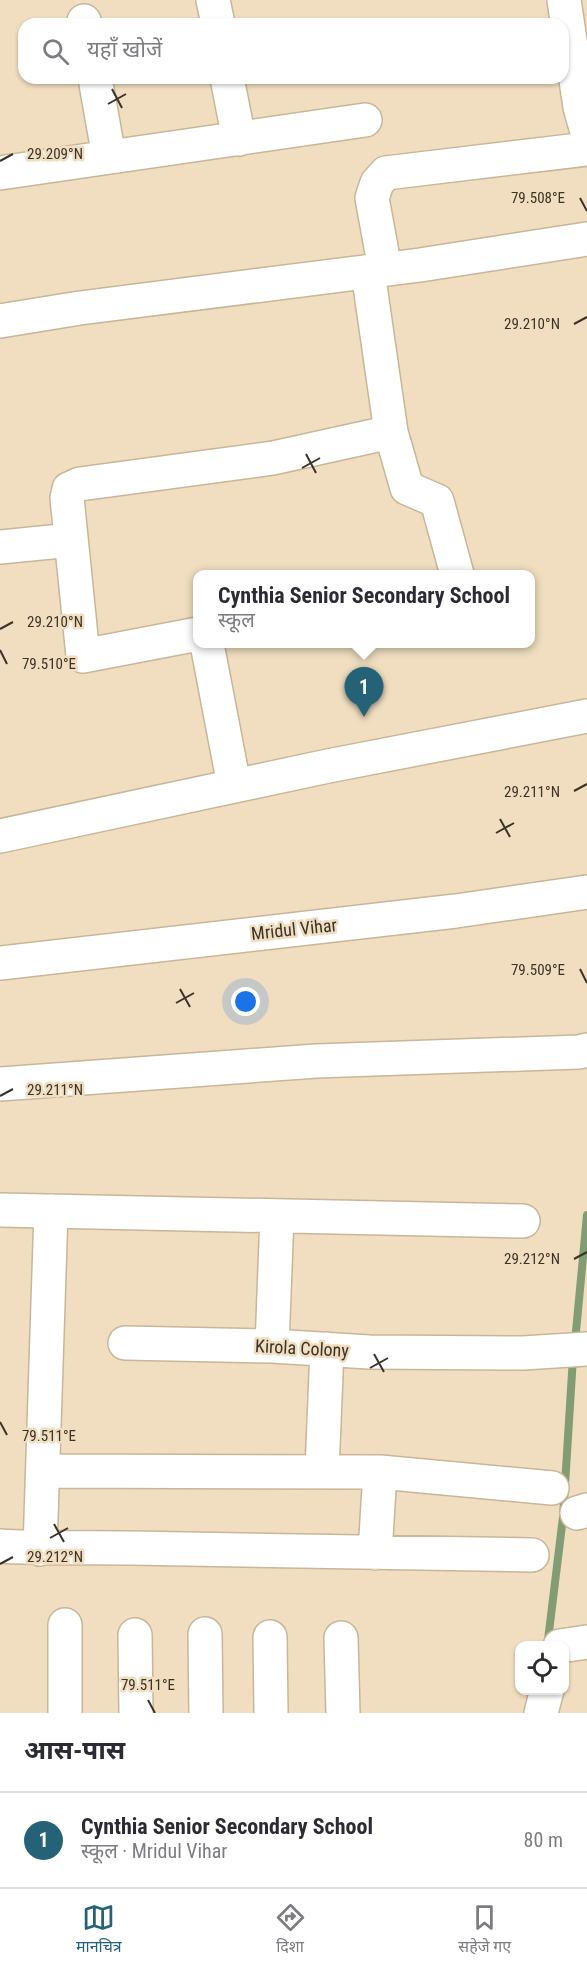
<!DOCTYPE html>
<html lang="hi">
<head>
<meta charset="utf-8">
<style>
  :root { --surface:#fff; --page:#f7f7f7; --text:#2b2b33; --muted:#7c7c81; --line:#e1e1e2; --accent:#246278 }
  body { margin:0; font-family:"Roboto Condensed","Noto Sans Devanagari",sans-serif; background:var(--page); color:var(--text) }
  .controls { position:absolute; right:18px; bottom:18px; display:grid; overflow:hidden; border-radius:12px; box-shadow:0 2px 4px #0004 }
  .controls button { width:54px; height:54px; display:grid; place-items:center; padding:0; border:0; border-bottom:2px solid var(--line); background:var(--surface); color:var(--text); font:30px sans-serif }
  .you { position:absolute; left:246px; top:1002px; width:21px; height:21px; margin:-15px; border:4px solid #fff; border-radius:50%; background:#1a73e8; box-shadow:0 0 0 9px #1a73e833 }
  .badge { display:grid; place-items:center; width:39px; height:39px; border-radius:50%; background:var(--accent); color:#fff; font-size:20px; font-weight:700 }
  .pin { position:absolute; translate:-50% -50px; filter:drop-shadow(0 2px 3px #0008) }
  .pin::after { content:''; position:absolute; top:32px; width:21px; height:18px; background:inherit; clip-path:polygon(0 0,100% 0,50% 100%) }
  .popup { position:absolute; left:193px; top:570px; width:342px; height:78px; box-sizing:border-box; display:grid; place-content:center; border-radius:12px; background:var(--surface); filter:drop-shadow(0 2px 4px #0005); font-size:20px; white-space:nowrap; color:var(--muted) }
  .popup b { font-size:22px; color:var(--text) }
  .popup::after { content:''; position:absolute; left:50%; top:100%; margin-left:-12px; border:12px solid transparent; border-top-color:var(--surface) }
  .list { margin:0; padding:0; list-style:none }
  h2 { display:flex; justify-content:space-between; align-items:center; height:78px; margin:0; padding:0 24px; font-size:26px }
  h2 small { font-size:20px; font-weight:400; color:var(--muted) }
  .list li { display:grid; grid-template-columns:39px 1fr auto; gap:18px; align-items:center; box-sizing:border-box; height:96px; padding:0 24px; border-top:2px solid var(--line) }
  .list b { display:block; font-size:22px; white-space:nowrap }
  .list p { margin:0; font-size:20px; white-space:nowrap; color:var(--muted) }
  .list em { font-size:20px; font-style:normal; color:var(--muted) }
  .icon { flex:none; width:33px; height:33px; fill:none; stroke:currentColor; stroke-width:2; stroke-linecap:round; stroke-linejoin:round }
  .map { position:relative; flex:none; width:587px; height:1713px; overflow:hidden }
  .search { position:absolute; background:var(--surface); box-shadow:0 2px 4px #0004; left:18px; right:18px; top:18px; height:66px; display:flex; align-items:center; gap:15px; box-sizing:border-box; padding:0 21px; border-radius:18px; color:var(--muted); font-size:22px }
  .sheet { height:174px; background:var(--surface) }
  nav { display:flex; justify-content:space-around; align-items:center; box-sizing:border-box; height:84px; border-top:2px solid var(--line); background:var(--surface); font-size:16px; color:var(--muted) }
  nav a { display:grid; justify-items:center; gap:3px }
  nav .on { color:var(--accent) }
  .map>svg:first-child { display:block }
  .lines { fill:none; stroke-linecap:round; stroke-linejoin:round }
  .stream { stroke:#829c73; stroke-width:8 }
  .minor-casing { stroke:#c8b699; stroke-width:36 }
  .minor { stroke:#fff; stroke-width:33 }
  .ticks { fill:none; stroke:#3a3327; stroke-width:2 }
  .labels { text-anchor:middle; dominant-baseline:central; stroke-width:5; stroke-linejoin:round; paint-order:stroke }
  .street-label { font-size:18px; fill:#3a3327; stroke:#f1dec0 }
  .ticks-label { font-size:15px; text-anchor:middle; fill:#3a3327; stroke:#f1dec0; stroke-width:5; stroke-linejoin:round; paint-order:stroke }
</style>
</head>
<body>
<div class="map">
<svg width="587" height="1713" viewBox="0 0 587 1713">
  <rect width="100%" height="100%" fill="#f1dec0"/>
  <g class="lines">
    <path class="stream" d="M575,1342L587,1215
      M548,1640L563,1517L573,1357"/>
    <g class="minor-casing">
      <path id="minor" d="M213,0L218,24
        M564,0L580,107L587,132
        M84,21L85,24
        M95,78L109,157
        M227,78L239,139
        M0,173L365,120
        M385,269L372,198L377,183L386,173L587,149
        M0,321L80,308L420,265L587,239
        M391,432L407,488L437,501L457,574
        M0,547L71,540
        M198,634L83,656L67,498L69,489L80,484L273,458L391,432L368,272
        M207,644L234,785
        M0,836L328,766L587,716
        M0,963L456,911L587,892
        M0,1084L316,1061L579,1052L587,1050
        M0,1210L523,1221
        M125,1343L272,1346L369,1352L523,1353L587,1349
        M272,1346L277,1216
        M43,1471L380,1472L552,1488
        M322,1471L327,1349
        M577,1513L587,1510
        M0,1546C44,1549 88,1547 132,1548C265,1550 398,1553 532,1555
        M40,1549L51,1211
        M375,1553L380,1472
        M205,1634L206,1713
        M135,1635L136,1713
        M270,1637L271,1713
        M341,1638L343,1713
        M560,1646L587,1642
        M65,1713V1625
        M541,1713L547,1690"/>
    </g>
    <use href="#minor" class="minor"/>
  </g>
  <path class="ticks" d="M112,89L122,108M108,104L126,94M0,161L13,154M580,198L587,211M574,324L587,317M306,454L316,473M302,468L320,458M0,629L13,622M0,650L7,664M574,791L587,784M500,819L510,837M496,833L514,823M580,969L587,983M180,989L190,1007M176,1003L194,993M0,1096L13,1089M574,1259L587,1252M374,1354L384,1372M370,1368L388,1358M0,1422L7,1435M54,1524L64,1542M50,1538L68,1528M0,1564L13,1557M148,1700L155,1713"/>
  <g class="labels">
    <g class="street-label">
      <text transform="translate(294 929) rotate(-6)">Mridul Vihar</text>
      <text transform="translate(302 1348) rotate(3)">Kirola Colony</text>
    </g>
  </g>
  <g class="ticks-label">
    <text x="55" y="159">29.209°N</text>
    <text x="538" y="203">79.508°E</text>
    <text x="532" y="329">29.210°N</text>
    <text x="55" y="627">29.210°N</text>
    <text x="49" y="669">79.510°E</text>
    <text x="532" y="797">29.211°N</text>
    <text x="538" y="975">79.509°E</text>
    <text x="55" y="1095">29.211°N</text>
    <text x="532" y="1264">29.212°N</text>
    <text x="49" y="1441">79.511°E</text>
    <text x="55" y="1562">29.212°N</text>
    <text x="148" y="1690">79.511°E</text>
  </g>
</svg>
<div class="controls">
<button><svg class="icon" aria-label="locate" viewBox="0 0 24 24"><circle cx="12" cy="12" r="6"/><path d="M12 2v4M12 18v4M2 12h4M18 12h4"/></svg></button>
</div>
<div class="you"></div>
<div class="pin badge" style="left:364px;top:717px">1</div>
<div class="popup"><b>Cynthia Senior Secondary School</b>स्कूल</div>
<div class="search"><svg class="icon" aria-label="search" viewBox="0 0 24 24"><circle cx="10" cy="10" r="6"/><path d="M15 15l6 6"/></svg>यहाँ खोजें</div>
</div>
<section class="sheet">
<h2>आस-पास<small></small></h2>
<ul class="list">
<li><span class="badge">1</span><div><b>Cynthia Senior Secondary School</b><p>स्कूल · Mridul Vihar</p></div><em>80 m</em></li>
</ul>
</section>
<nav>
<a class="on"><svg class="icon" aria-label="map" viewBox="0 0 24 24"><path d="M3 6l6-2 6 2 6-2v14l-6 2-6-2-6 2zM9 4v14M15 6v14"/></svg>मानचित्र</a>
<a><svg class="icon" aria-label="directions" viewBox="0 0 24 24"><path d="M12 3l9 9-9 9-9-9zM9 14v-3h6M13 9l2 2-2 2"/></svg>दिशा</a>
<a><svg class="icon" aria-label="saved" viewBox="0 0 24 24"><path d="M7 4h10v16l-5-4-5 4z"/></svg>सहेजे गए</a>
</nav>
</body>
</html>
